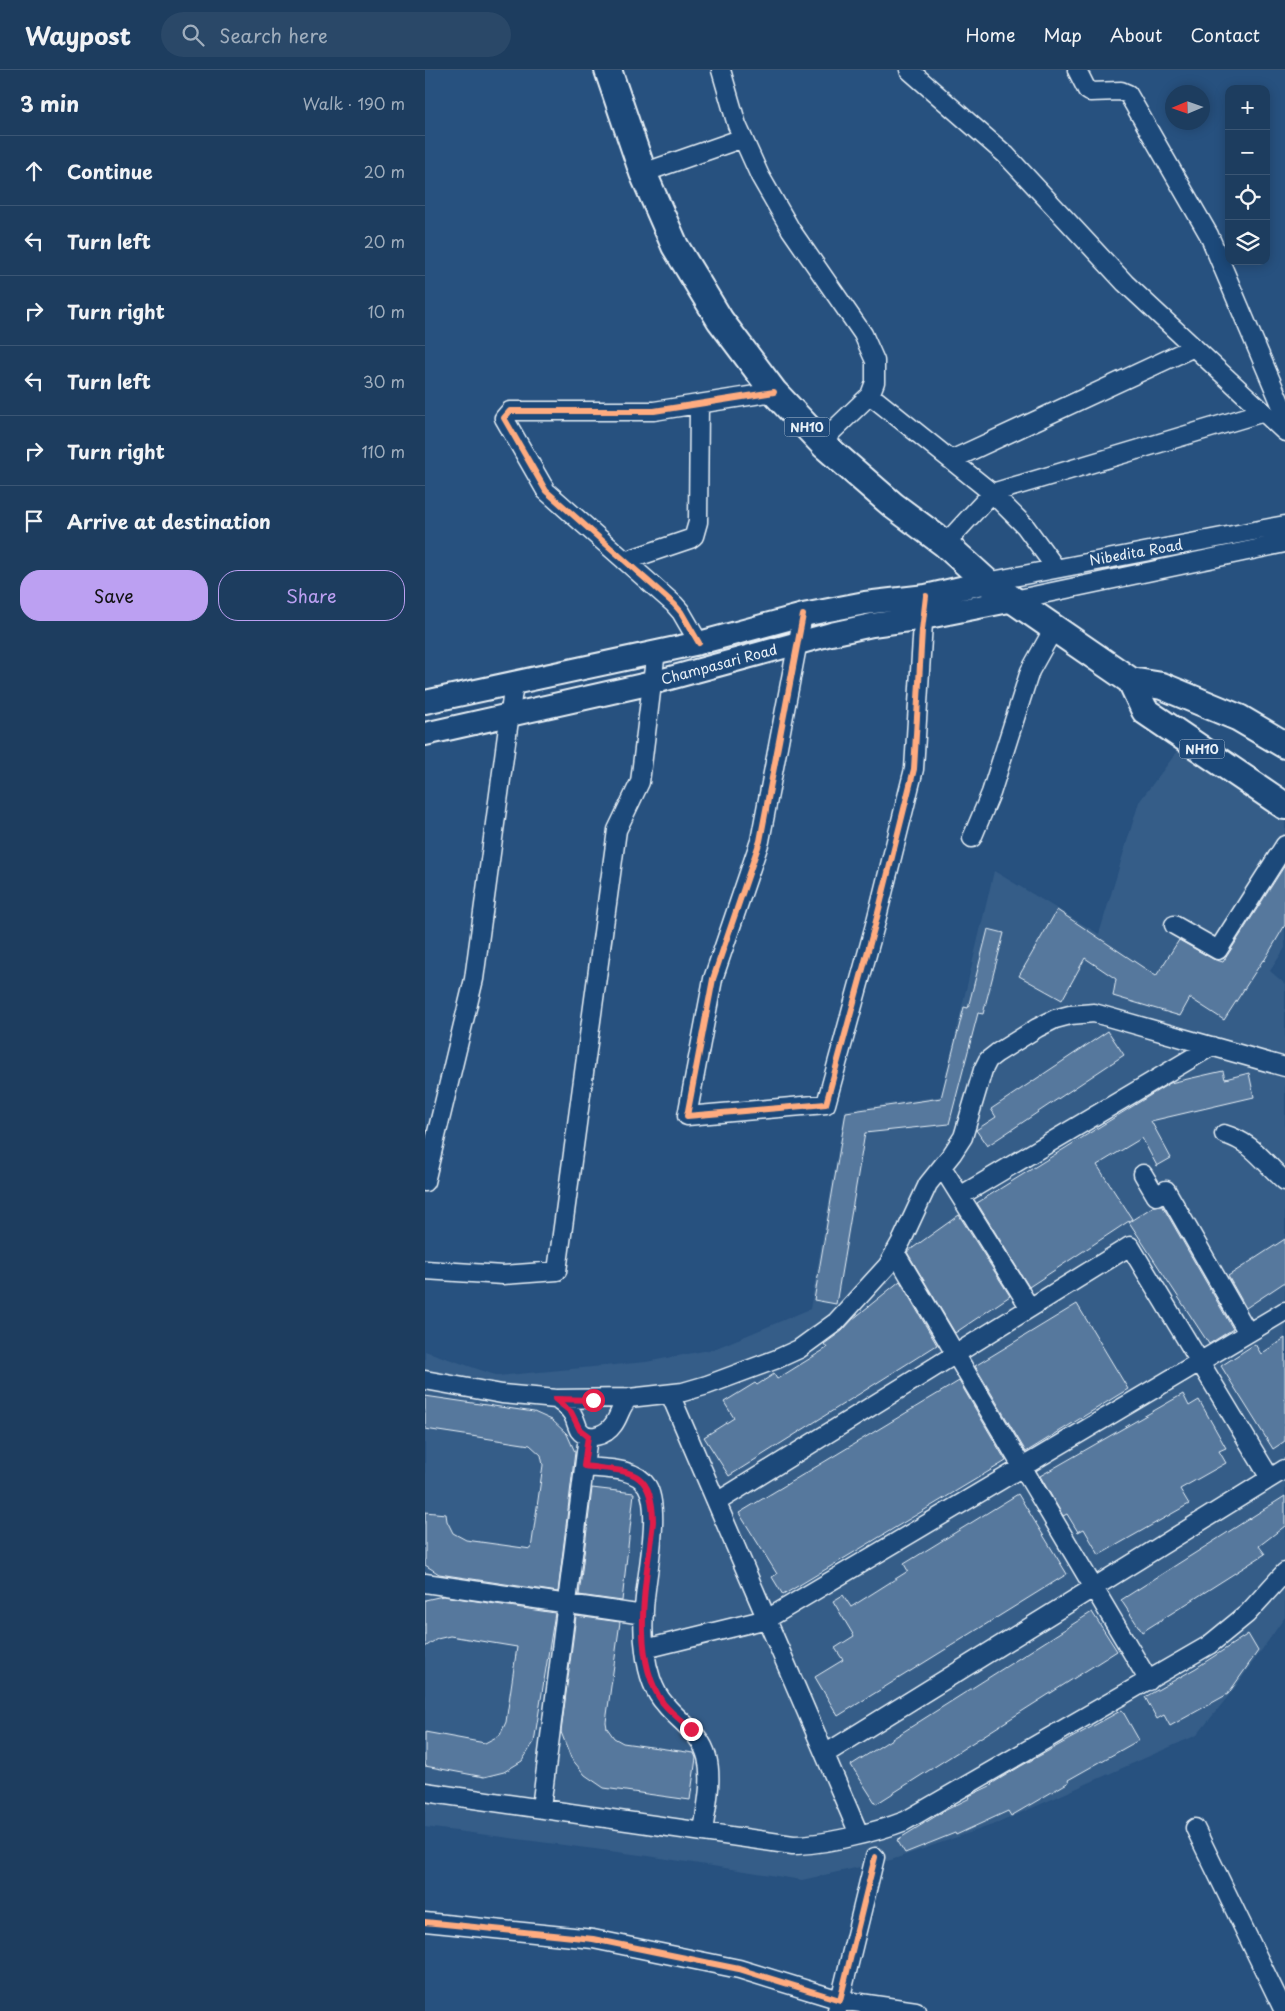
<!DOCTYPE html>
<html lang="en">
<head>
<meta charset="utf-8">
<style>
  :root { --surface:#1d3d5f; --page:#2a4868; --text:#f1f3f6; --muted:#a0aebd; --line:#3b5674; --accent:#bca0f2 }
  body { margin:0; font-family:"Playpen Sans",sans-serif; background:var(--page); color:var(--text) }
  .controls { position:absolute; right:15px; top:15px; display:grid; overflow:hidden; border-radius:10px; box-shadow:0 2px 12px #0003 }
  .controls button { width:45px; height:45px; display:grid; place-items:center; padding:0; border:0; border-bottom:1px solid var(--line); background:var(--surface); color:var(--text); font:25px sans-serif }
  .compass { position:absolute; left:740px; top:15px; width:45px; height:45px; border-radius:50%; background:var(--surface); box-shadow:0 2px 12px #0003; rotate:268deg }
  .stop { position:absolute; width:15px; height:15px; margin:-11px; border:4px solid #e11d48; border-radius:50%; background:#fff }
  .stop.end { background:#e11d48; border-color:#fff; box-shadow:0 1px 5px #0008 }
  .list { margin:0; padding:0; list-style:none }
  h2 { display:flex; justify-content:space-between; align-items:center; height:65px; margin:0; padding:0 20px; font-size:21px }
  h2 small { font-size:16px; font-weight:400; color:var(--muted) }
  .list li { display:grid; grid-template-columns:32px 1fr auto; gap:15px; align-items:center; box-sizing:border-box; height:70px; padding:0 20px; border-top:1px solid var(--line) }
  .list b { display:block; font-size:19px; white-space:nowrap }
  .list em { font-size:16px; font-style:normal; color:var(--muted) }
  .actions { display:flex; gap:10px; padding:15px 20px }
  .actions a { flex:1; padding:11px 0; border:1px solid var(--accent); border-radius:20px; text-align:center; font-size:18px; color:var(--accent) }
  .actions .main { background:var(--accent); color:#111 }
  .icon { flex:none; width:28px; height:28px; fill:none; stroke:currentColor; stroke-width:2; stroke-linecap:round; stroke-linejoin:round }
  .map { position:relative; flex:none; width:860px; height:1941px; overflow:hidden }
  header { display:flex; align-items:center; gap:30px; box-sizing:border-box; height:70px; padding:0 25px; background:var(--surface); border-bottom:1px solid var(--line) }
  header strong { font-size:24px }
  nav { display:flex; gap:28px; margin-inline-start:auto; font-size:18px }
  .search { width:350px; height:45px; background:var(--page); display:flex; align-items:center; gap:12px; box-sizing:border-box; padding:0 18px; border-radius:28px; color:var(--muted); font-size:19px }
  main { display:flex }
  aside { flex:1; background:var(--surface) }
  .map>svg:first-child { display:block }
  .built { fill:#355d88 }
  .building { fill:#57789d; stroke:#e8f1f8 }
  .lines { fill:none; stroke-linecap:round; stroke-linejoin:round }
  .minor-casing { stroke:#e8f1f8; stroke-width:21 }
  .major-casing { stroke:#e8f1f8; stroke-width:26 }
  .highway-casing { stroke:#e8f1f8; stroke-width:30 }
  .minor { stroke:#1f4a7a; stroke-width:18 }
  .major { stroke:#1f4a7a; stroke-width:22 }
  .highway { stroke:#1f4a7a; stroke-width:26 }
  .cycleway-casing { stroke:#1f4a7a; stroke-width:9 }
  .cycleway { stroke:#ffac80; stroke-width:6 }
  .route { stroke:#e11d48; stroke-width:6 }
  .labels { text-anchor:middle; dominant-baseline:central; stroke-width:4.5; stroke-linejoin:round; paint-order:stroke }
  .shield { fill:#1f4a7a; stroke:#acbfd2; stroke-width:1 }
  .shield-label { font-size:12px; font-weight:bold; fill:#e8f1f8 }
  .street-label { font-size:14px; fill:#e8f1f8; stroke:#1f4a7a }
</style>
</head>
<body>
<header>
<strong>Waypost</strong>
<div class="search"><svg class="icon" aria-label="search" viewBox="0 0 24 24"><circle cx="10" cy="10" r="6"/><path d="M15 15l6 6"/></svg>Search here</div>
<nav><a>Home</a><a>Map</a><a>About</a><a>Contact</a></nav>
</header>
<main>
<aside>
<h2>3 min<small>Walk · 190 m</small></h2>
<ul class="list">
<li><svg class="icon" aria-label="ahead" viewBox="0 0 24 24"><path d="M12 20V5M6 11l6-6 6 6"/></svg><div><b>Continue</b></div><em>20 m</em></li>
<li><svg class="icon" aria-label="left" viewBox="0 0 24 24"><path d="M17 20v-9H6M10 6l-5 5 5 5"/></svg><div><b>Turn left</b></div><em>20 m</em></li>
<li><svg class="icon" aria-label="right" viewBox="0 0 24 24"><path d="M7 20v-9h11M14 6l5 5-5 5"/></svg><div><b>Turn right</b></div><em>10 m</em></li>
<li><svg class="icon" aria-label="left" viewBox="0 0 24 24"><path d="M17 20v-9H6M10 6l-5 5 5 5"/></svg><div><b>Turn left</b></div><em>30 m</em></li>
<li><svg class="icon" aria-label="right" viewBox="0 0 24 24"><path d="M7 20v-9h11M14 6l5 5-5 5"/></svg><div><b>Turn right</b></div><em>110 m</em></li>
<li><svg class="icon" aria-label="arrive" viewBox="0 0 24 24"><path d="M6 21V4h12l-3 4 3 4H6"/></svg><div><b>Arrive at destination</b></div></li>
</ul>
<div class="actions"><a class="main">Save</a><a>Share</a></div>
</aside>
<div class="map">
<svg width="860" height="1941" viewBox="0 0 860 1941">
  <rect width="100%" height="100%" fill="#27517f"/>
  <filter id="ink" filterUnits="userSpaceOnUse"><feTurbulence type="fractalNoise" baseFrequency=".02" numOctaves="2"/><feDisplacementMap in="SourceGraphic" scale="10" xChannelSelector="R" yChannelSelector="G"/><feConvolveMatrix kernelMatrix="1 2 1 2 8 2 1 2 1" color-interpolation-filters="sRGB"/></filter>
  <g filter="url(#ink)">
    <path class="built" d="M755,678L860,748V878L845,901L860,914V1547L809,1619L772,1665L573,1753L466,1790L377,1810L223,1786L0,1757V1281L73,1306L221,1292L289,1279L385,1239L420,1040L516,1026L569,801L674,864L714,732Z"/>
    <path class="building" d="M860,795V855L839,891L838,890L799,950L765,928L755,946L688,926L691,909L660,888L637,930L594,906L632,840L731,906L754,870L788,889L798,892Z
      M563,859L579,863L558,944L553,943L524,1054L440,1063L411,1234L389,1230L421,1042L516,1028L539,937L543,938Z
      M683,961L699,985L562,1076L551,1060L571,1047L566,1039Z
      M798,1001L800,1009L824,1003L829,1027L726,1051L746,1088L732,1096L717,1068L672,1095L707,1149L604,1217L552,1133L745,1013Z
      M737,1135L808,1259L784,1274L704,1152L729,1136Z
      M534,1145L585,1226L530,1263L482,1182Z
      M860,1169V1212L821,1238L803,1206Z
      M475,1211L512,1275L304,1406L279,1367L309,1348L299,1332L330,1313L332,1315L349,1304L352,1309L402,1278L399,1274L417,1261L428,1249Z
      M652,1234L703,1319L601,1382L550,1296Z
      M860,1268V1371L848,1379L796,1296L830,1274L836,1284Z
      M534,1311L581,1391L358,1525L347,1507L352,1504L314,1443Z
      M758,1324L764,1336L774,1330L801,1378L794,1381L801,1393L755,1419L764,1434L674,1485L659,1459L653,1462L642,1444L638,1446L615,1406Z
      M0,1326L109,1342L127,1350L142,1364L150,1382L133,1522L14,1504L0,1495V1442L21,1444L22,1451L28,1463L41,1470L106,1479L118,1395L116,1385L105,1375L0,1359Z
      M167,1418L209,1423L197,1531L154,1525Z
      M593,1424L642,1504L413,1646L390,1607L418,1590L410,1578L429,1566L408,1531L418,1525L426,1537L483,1501L479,1494Z
      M860,1426V1456L834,1476L840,1484L717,1562L696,1530Z
      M18,1526L130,1543L109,1672L97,1691L79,1702L59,1707L0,1696V1662L60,1673L75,1665L81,1652L92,1577L25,1566L12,1569L0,1577V1530Z
      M667,1542L692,1581L451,1734L426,1695Z
      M151,1546L195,1552L181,1652L182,1658L189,1668L198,1673L269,1683L271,1688L265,1730L179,1718L160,1705L146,1688L136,1662Z
      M823,1564L833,1581L803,1624L745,1656L739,1645L732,1649L720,1627L771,1598Z
      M697,1640L714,1670L643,1710L644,1712L586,1746L583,1741L531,1765L530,1763L480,1783L472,1770L519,1741L545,1728L544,1726L567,1715L566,1714L596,1696Z"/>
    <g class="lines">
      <g class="minor-casing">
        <path id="minor" d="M296,0L312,55L335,106L366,160L438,264L450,291V312L445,325L396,372
          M484,0L581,85L700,213L860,362
          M652,0L662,20L665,22L696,21L703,24L784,165L860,344
          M218,103L318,68
          M445,325L567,423L600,456L630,497
          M526,390L769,277
          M520,474L567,423L839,342
          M200,491L265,469L269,466L273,452L274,334
          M562,512L860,455
          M589,530L860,473
          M378,545L335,771L288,909L262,1046L401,1034L450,855L489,699L499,536
          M274,573L256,542L249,534L121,421L79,348L85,341H229L349,322
          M547,768L566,723L605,601L629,558
          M749,855L793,880L860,775
          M799,1064C829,1073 838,1092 860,1111
          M517,1097L605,1238
          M718,1104L731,1126L741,1120L823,1263
          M0,1112L49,909L89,613
          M535,1126L787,976
          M470,1182L724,1611
          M0,1200L78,1205L132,1201L192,760L215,712L231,581
          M0,1310L77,1324L131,1329L204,1328L258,1322L282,1315L352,1289L374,1279L411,1252L463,1195L477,1170L503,1114L527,1084L538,1067L558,1000L563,990L572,983L612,958L630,949L645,945L669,943L860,997
          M245,1324L434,1764
          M131,1329C136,1333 142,1336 146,1342C150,1347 151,1354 154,1360C163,1372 181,1365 188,1355C195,1346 195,1336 204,1328
          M159,1397C179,1399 210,1397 222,1416C237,1441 220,1509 219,1540C218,1553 218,1568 220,1581C222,1599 228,1621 240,1634C254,1652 276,1663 282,1687C288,1711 281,1738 278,1762
          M292,1432L705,1176L845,1408
          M0,1513L219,1545
          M220,1579L342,1549L860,1241
          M400,1684L860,1399
          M0,1722L368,1775C398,1775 452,1762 480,1751L784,1575L822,1544L860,1502
          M116,1738L163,1366
          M770,1758L859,1941
          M0,1852L168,1869L314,1899L415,1930L450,1787
          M412,1940L415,1930L491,1941"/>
      </g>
      <g class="major-casing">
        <path id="major" d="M0,632L274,573L378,545L440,533L501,526L562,512
          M0,664L227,613L406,564L447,555L498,548L589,530"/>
      </g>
      <g class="highway-casing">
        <path id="highway" d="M183,0L218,103L250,176L295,250L349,322L400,376L469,436L520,474L562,512L706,611L737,616L814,648L860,675
          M706,611L720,641L860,736"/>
      </g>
      <use href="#minor" class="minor"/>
      <use href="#major" class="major"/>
      <use href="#highway" class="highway"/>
      <g class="cycleway-casing">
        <path id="cycleway" d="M378,545L335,771L288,909L262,1046L401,1034L450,855L489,699L497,560L501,526
          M274,573L256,542L249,534L121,421L79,348L85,341H229L349,322
          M0,1852L168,1869L314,1899L415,1930L450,1787"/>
      </g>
      <use href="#cycleway" class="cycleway"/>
    </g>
  </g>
  <g class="lines" filter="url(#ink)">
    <path class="route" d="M168,1330L130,1329L146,1342L155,1360L163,1366L159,1396C203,1402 228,1397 228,1452C222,1506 204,1585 238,1633C246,1643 257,1651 266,1659"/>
  </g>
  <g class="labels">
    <g class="shield">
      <rect x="359.5" y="347.5" width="45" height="19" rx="4"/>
      <rect x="754.5" y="669.5" width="45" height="19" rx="4"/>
    </g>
    <g class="shield-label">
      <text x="382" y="357">NH10</text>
      <text x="777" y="679">NH10</text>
    </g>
    <g class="street-label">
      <text transform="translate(711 482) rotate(-10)">Nibedita Road</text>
      <text transform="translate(294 594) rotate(-15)">Champasari Road</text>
    </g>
  </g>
</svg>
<div class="controls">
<button>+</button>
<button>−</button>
<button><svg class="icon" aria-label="locate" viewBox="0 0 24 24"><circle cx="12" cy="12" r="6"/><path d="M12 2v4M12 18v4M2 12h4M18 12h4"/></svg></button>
<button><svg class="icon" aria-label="layers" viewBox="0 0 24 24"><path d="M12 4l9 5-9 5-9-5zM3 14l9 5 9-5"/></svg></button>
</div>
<svg class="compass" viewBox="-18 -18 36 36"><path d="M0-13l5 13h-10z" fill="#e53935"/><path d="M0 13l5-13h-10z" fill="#a0aebd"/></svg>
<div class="stop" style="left:168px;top:1330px"></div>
<div class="stop end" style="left:266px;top:1659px"></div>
</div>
</main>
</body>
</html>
